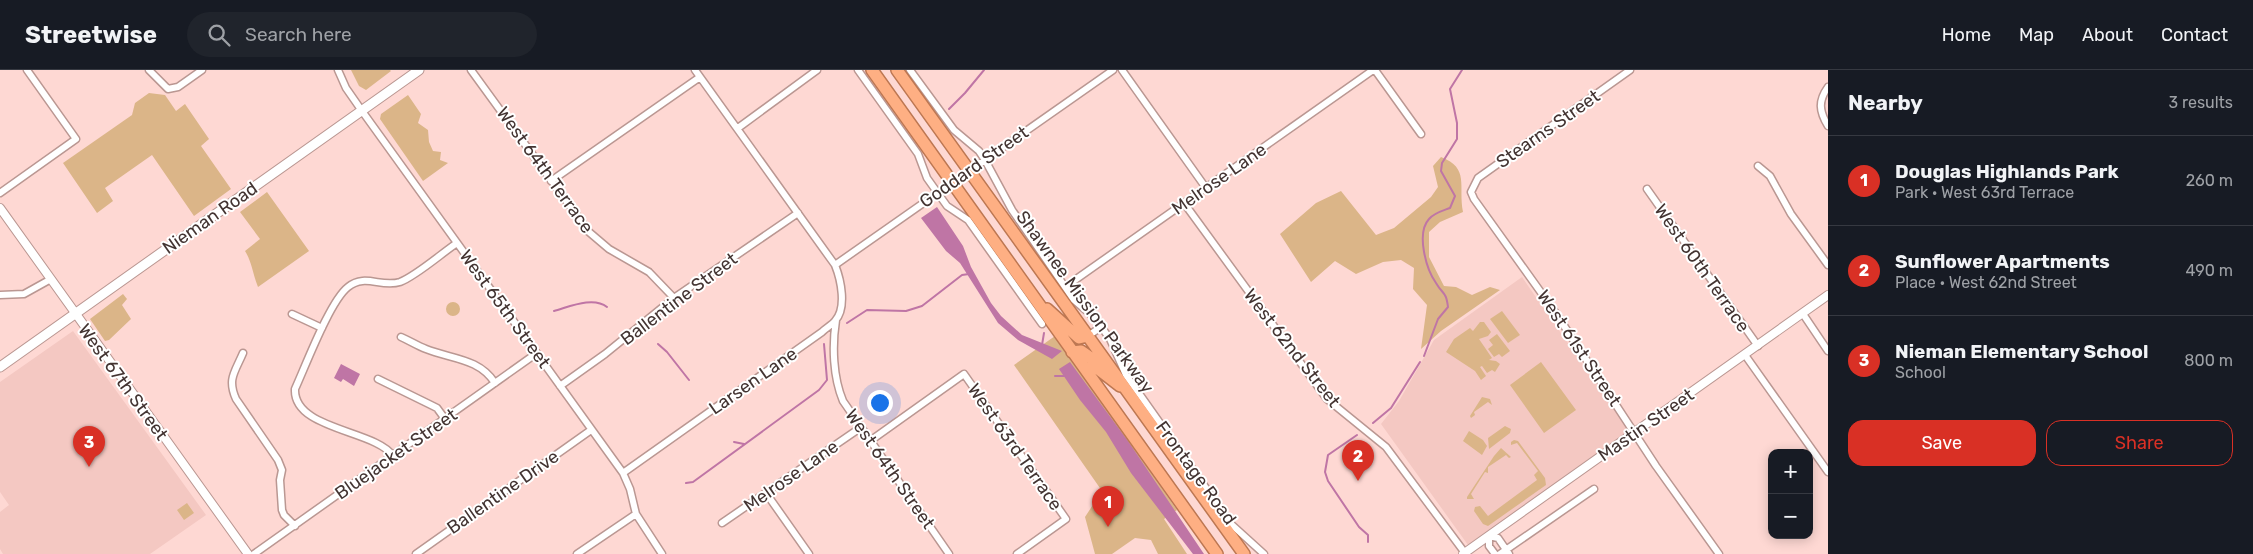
<!DOCTYPE html>
<html lang="en">
<head>
<meta charset="utf-8">
<style>
  :root { --surface:#171b24; --page:#20242c; --text:#f1f3f6; --muted:#9ea1a6; --line:#363941; --accent:#d93025 }
  body { margin:0; font-family:Rubik,sans-serif; background:var(--page); color:var(--text) }
  .controls { position:absolute; right:15px; bottom:15px; display:grid; overflow:hidden; border-radius:10px; box-shadow:0 2px 12px #0003 }
  .controls button { width:45px; height:45px; display:grid; place-items:center; padding:0; border:0; border-bottom:1px solid var(--line); background:var(--surface); color:var(--text); font:25px sans-serif }
  .you { position:absolute; left:879px; top:332px; width:18px; height:18px; margin:-12px; border:4px solid #fff; border-radius:50%; background:#1a73e8; box-shadow:0 0 0 8px #1a73e833 }
  .badge { display:grid; place-items:center; width:32px; height:32px; border-radius:50%; background:var(--accent); color:#fff; font-size:16px; font-weight:700 }
  .pin { position:absolute; translate:-50% -41px; filter:drop-shadow(0 1px 2px #0008) }
  .pin::after { content:''; position:absolute; top:26px; width:18px; height:15px; background:inherit; clip-path:polygon(0 0,100% 0,50% 100%) }
  .list { margin:0; padding:0; list-style:none }
  h2 { display:flex; justify-content:space-between; align-items:center; height:65px; margin:0; padding:0 20px; font-size:21px }
  h2 small { font-size:16px; font-weight:400; color:var(--muted) }
  .list li { display:grid; grid-template-columns:32px 1fr auto; gap:15px; align-items:center; box-sizing:border-box; height:90px; padding:0 20px; border-top:1px solid var(--line) }
  .list b { display:block; font-size:19px; white-space:nowrap }
  .list p { margin:0; font-size:16px; white-space:nowrap; color:var(--muted) }
  .list em { font-size:16px; font-style:normal; color:var(--muted) }
  .actions { display:flex; gap:10px; padding:15px 20px }
  .actions a { flex:1; padding:11px 0; border:1px solid var(--accent); border-radius:15px; text-align:center; font-size:18px; color:var(--accent) }
  .actions .main { background:var(--accent); color:#fff }
  .icon { flex:none; width:28px; height:28px; fill:none; stroke:currentColor; stroke-width:2; stroke-linecap:round; stroke-linejoin:round }
  .map { position:relative; flex:none; width:1828px; height:484px; overflow:hidden }
  header { display:flex; align-items:center; gap:30px; box-sizing:border-box; height:70px; padding:0 25px; background:var(--surface); border-bottom:1px solid var(--line) }
  header strong { font-size:24px }
  nav { display:flex; gap:28px; margin-inline-start:auto; font-size:18px }
  .search { width:350px; height:45px; background:var(--page); display:flex; align-items:center; gap:12px; box-sizing:border-box; padding:0 18px; border-radius:28px; color:var(--muted); font-size:19px }
  main { display:flex }
  aside { flex:1; background:var(--surface) }
  .map>svg:first-child { display:block }
  .built { fill:#f4c8c2 }
  .green { fill:#dbb588 }
  .water { fill:#bf75a5 }
  .lines { fill:none; stroke-linecap:round; stroke-linejoin:round }
  .stream { stroke:#bf75a5; stroke-width:2 }
  .minor-casing { stroke:#ba9792; stroke-width:9 }
  .tertiary-casing { stroke:#ba9792; stroke-width:10 }
  .secondary-casing { stroke:#ba9792; stroke-width:11 }
  .trunk-casing { stroke:#bd7752; stroke-width:14 }
  .minor { stroke:#fff; stroke-width:6 }
  .tertiary { stroke:#fff; stroke-width:8 }
  .secondary { stroke:#fff; stroke-width:9 }
  .trunk { stroke:#feaf83; stroke-width:11 }
  .labels { text-anchor:middle; dominant-baseline:central; stroke-width:4; stroke-linejoin:round; paint-order:stroke }
  .street-label { font-size:18px; fill:#433432; stroke:#fff }
</style>
</head>
<body>
<header>
<strong>Streetwise</strong>
<div class="search"><svg class="icon" aria-label="search" viewBox="0 0 24 24"><circle cx="10" cy="10" r="6"/><path d="M15 15l6 6"/></svg>Search here</div>
<nav><a>Home</a><a>Map</a><a>About</a><a>Contact</a></nav>
</header>
<main>
<div class="map">
<svg width="1828" height="484" viewBox="0 0 1828 484">
  <rect width="100%" height="100%" fill="#fed8d3"/>
  <path class="built" d="M1522,207L1627,358L1625,363L1468,475L1381,354L1399,331L1434,270Z
    M73,261L206,445L150,484H3L0,479V442L9,435L0,422V312Z"/>
  <path class="green" d="M351,0H390L391,1L366,20L359,16Z
    M149,23L165,25L176,41L185,34L209,69L201,76L231,119L194,146L152,85L105,118L113,131L97,143L63,93L132,45L135,33Z
    M408,25L421,44L418,53L428,60L429,72L433,81L441,82L440,90L448,93L423,111L380,49L381,44Z
    M1441,87C1470,98 1458,116 1463,142L1440,152L1429,162V187L1444,216L1456,217L1472,225L1490,217L1500,220L1441,261L1421,279L1427,235L1413,219L1414,198L1401,190L1383,192L1356,204L1335,191L1311,212L1280,164L1316,133L1341,121L1376,165L1394,158L1431,127L1438,117L1433,96Z
    M267,122L309,181L258,217C253,205 252,192 245,181L260,169L240,142Z
    M123,224L127,229L122,235L131,249L109,270L105,271L90,249Z
    M446 239a7 7 0 1 1 14 0a7 7 0 1 1-14 0Z
    M1502,241L1520,265L1508,273L1490,249Z
    M1480,252H1484L1491,262L1488,266L1479,269L1492,288L1489,290L1496,291L1500,294L1495,302L1492,300L1487,303L1482,296L1480,297L1486,306L1481,310L1475,301L1446,282L1454,269L1470,258L1473,261Z
    M1497,264L1510,281L1502,287L1499,284L1494,287L1488,279L1493,275L1489,270Z
    M1055,266L1177,440L1164,449L1187,484H1158L1151,470L1135,468L1112,484H1095L1085,447L1102,421L1014,295Z
    M1541,292L1576,340L1544,363L1510,315Z
    M1482,327L1490,329L1492,335L1488,332L1474,342L1475,345L1471,348L1470,346Z
    M1505,356L1511,359L1510,363L1489,379L1488,368Z
    M1469,361L1483,370L1487,376L1482,385L1463,371Z
    M1514,370L1518,371L1545,408L1546,415L1488,456L1483,454L1474,441L1475,437L1480,436L1488,446L1537,410L1534,405L1538,401L1517,373L1511,375V372Z
    M1501,378L1511,387L1509,388L1506,385L1488,397V403L1485,402L1471,424L1474,429H1467V427L1494,386Z
    M187,433L194,443L184,450L177,440Z"/>
  <path class="water" d="M937,137L963,176L971,197L991,233L1001,246L1022,265L1062,281L1052,289L1018,270L998,253L960,193L946,181L921,148Z
    M1070,292L1128,371L1204,484H1193L1131,403L1106,362L1080,330L1059,299Z
    M341,294L360,304L354,316L343,309L341,312L334,308Z"/>
  <g class="lines">
    <path class="stream" d="M949,39L965,23L984,0
      M554,241C569,237 593,226 607,237
      M847,253L867,240L906,241L922,236L962,205L969,204
      M658,274L667,282L689,310
      M1042,275L1044,263
      M1424,286L1438,249L1448,237C1446,221 1443,225 1436,213C1426,199 1416,163 1429,149C1434,143 1442,141 1450,138L1455,126L1441,101L1442,93L1457,69V53L1450,19L1462,0
      M1055,306H1065
      M1373,353L1391,338L1420,292
      M1357,365L1328,385L1325,402L1328,411L1359,457L1368,465V472
      M734,372L744,374
      M686,413L693,412L819,320L827,310L824,274"/>
    <g class="minor-casing">
      <path id="minor" d="M149,0L168,19L178,17L202,0
        M338,0L346,18L362,41L623,403L630,419L636,444L662,484
        M471,0L589,162L609,179L649,202L674,228
        M858,0L918,84L927,108L947,136L968,150L1042,254
        M910,0L954,60L979,81L985,90L1012,140L1074,230L1095,248L1110,269L1126,305L1232,455L1264,484
        M1122,0L1206,118
        M1375,0L1421,64
        M1630,0L1478,108L1471,122L1474,129L1555,242L1656,396L1719,484
        M1828,17C1818,31 1819,41 1828,56
        M738,58L817,0
        M1758,96L1770,106L1791,144L1828,195
        M551,111L700,7
        M1647,119L1758,276
        M0,123L76,69L27,0
        M1184,133L1327,329L1386,377L1465,483
        M835,195L1113,0
        M1065,217L1373,0
        M0,225L24,224L51,209
        M292,244L322,258
        M1803,244L1828,281
        M836,250C832,276 833,307 843,331L949,484
        M1088,266L1101,257
        M401,267C410,271 418,276 426,279C451,289 479,288 495,313
        M243,283C235,302 227,309 236,329L278,390L282,400L280,410L282,440L284,445L295,456
        M1745,285L1828,402
        M378,309L431,335L437,338L445,349
        M560,316L605,284L674,228L798,143
        M870,371L964,304L1066,449L1017,484
        M393,386C376,360 293,360 295,319C306,295 330,231 348,217C365,203 381,218 400,212C416,206 442,183 457,173
        M623,403L822,262C826,258 832,255 835,251C847,238 841,210 835,195L695,0
        M766,423L809,484
        M722,453L860,358
        M254,484L537,283
        M416,484L591,360
        M577,484L636,444
        M1495,484L1489,476V466L1498,468L1509,484
        M1500,484L1594,419"/>
    </g>
    <g class="tertiary-casing">
      <path id="tertiary" d="M0,138L248,484
        M1463,484L1828,225"/>
    </g>
    <g class="secondary-casing">
      <path id="secondary" d="M0,297L419,0"/>
    </g>
    <g class="trunk-casing">
      <path id="trunk" d="M872,0L1217,484
        M897,0L1244,484
        M1047,239L1079,268L1088,266
        M1072,282L1081,281L1091,288L1098,299L1120,316"/>
    </g>
    <use href="#minor" class="minor"/>
    <use href="#tertiary" class="tertiary"/>
    <use href="#secondary" class="secondary"/>
    <use href="#trunk" class="trunk"/>
  </g>
  <g class="labels">
    <g class="street-label">
      <text transform="translate(1548 59) rotate(-35)">Stearns Street</text>
      <text transform="translate(974 97) rotate(-35)">Goddard Street</text>
      <text transform="translate(545 100) rotate(54)">West 64th Terrace</text>
      <text transform="translate(1219 109) rotate(-35)">Melrose Lane</text>
      <text transform="translate(210 148) rotate(-35)">Nieman Road</text>
      <text transform="translate(1702 198) rotate(55)">West 60th Terrace</text>
      <text transform="translate(679 229) rotate(-37)">Ballentine Street</text>
      <text transform="translate(1085 232) rotate(54)">Shawnee Mission Parkway</text>
      <text transform="translate(505 239) rotate(54)">West 65th Street</text>
      <text transform="translate(1292 278) rotate(52)">West 62nd Street</text>
      <text transform="translate(1579 278) rotate(56)">West 61st Street</text>
      <text transform="translate(753 311) rotate(-35)">Larsen Lane</text>
      <text transform="translate(123 312) rotate(54)">West 67th Street</text>
      <text transform="translate(1646 355) rotate(-35)">Mastin Street</text>
      <text transform="translate(1015 377) rotate(55)">West 63rd Terrace</text>
      <text transform="translate(396 384) rotate(-35)">Bluejacket Street</text>
      <text transform="translate(890 399) rotate(55)">West 64th Street</text>
      <text transform="translate(1196 403) rotate(54)">Frontage Road</text>
      <text transform="translate(791 406) rotate(-35)">Melrose Lane</text>
      <text transform="translate(503 422) rotate(-35)">Ballentine Drive</text>
    </g>
  </g>
</svg>
<div class="controls">
<button>+</button>
<button>−</button>
</div>
<div class="you"></div>
<div class="pin badge" style="left:1108px;top:457px">1</div>
<div class="pin badge" style="left:1358px;top:411px">2</div>
<div class="pin badge" style="left:89px;top:397px">3</div>
</div>
<aside>
<h2>Nearby<small>3 results</small></h2>
<ul class="list">
<li><span class="badge">1</span><div><b>Douglas Highlands Park</b><p>Park · West 63rd Terrace</p></div><em>260 m</em></li>
<li><span class="badge">2</span><div><b>Sunflower Apartments</b><p>Place · West 62nd Street</p></div><em>490 m</em></li>
<li><span class="badge">3</span><div><b>Nieman Elementary School</b><p>School</p></div><em>800 m</em></li>
</ul>
<div class="actions"><a class="main">Save</a><a>Share</a></div>
</aside>
</main>
</body>
</html>
